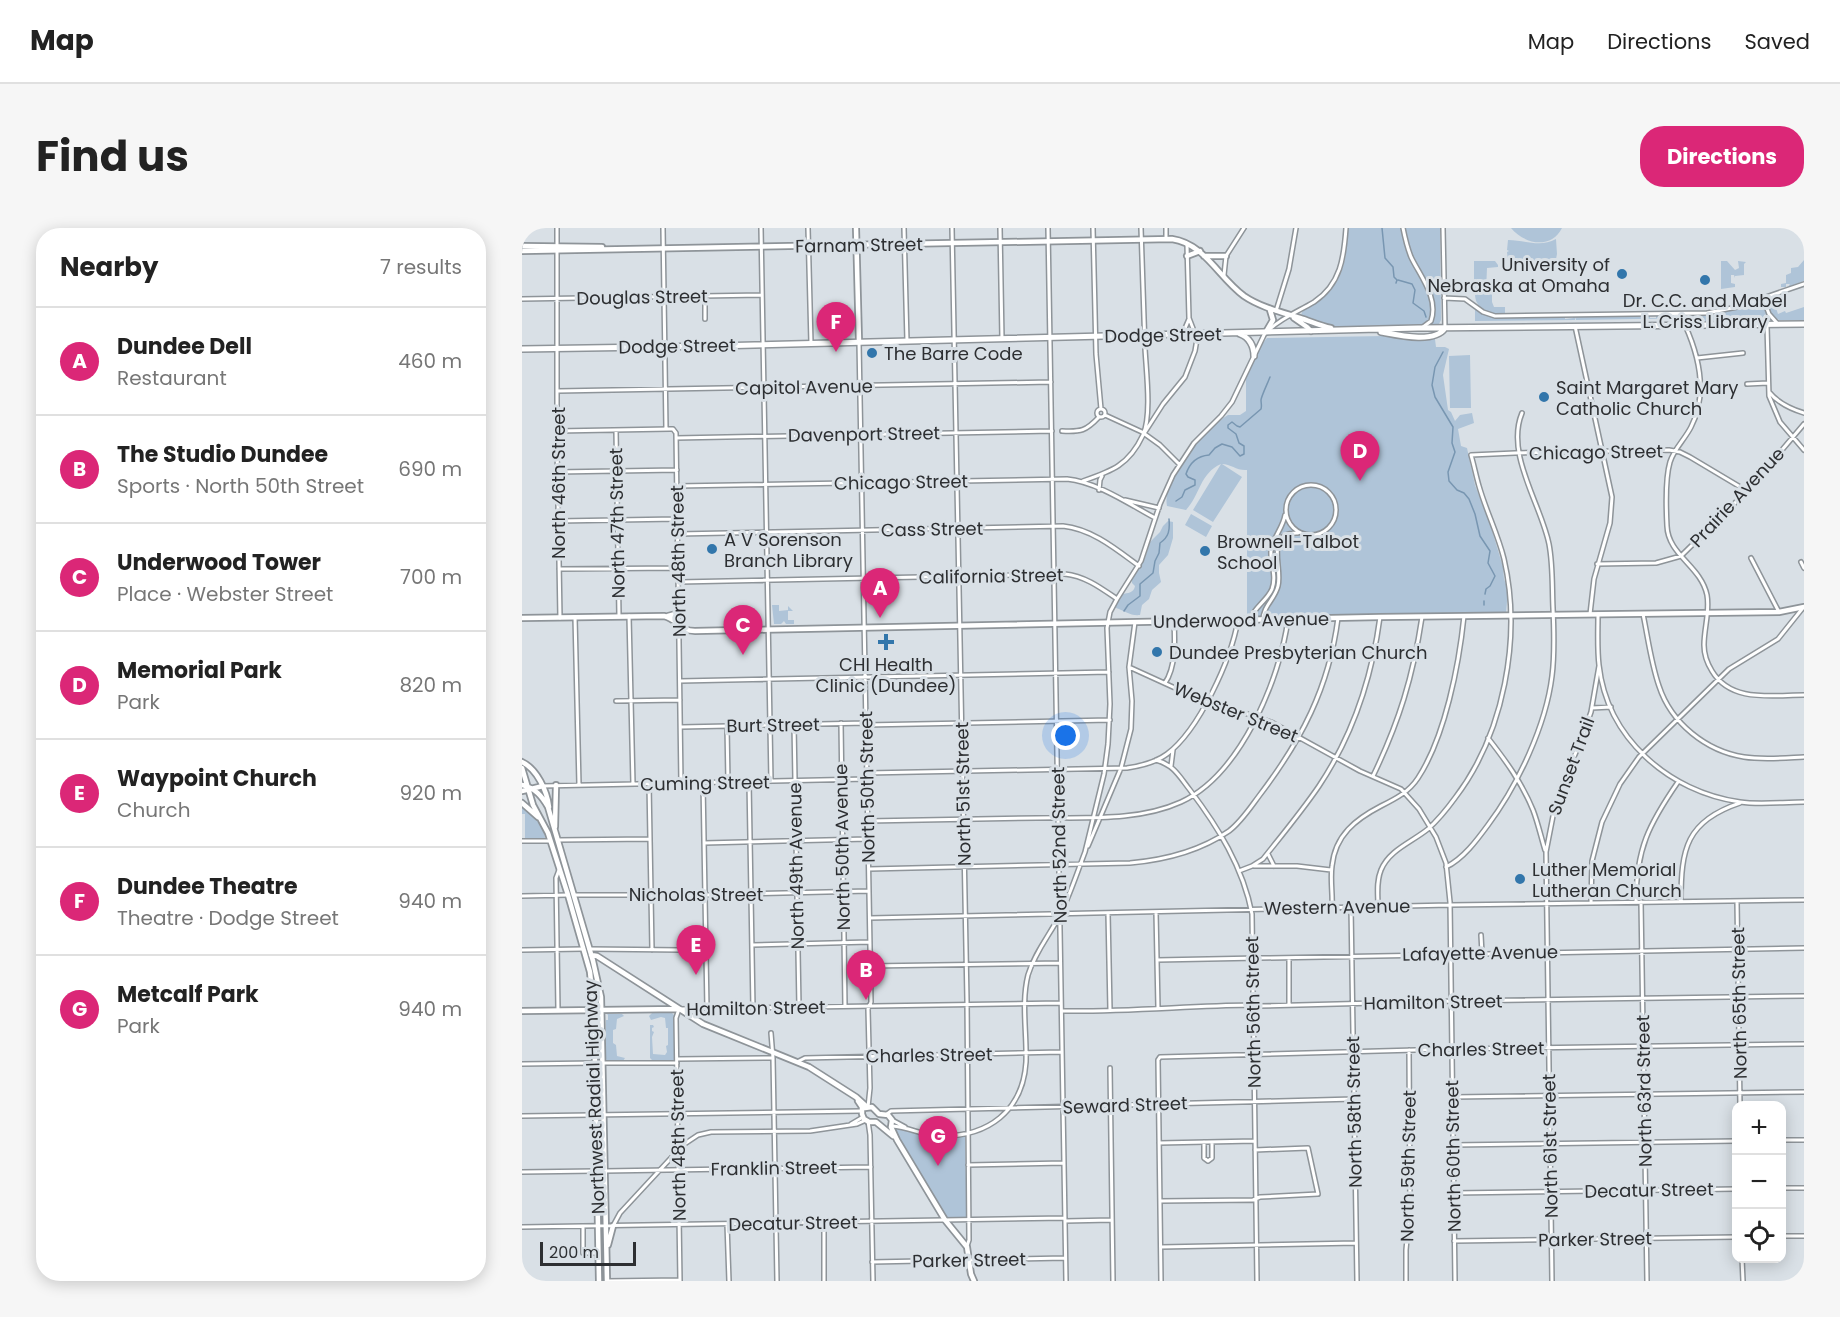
<!DOCTYPE html>
<html lang="en">
<head>
<meta charset="utf-8">
<style>
  :root { --surface:#fff; --page:#f6f6f6; --text:#222; --muted:#767676; --line:#e0e0e0; --accent:#db2777 }
  body { margin:0; font-family:Poppins,sans-serif; background:var(--page); color:var(--text) }
  .controls { position:absolute; right:18px; bottom:18px; display:grid; overflow:hidden; border-radius:12px; box-shadow:0 3px 15px #0003 }
  .controls button { width:54px; height:54px; display:grid; place-items:center; padding:0; border:0; border-bottom:2px solid var(--line); background:var(--surface); color:var(--text); font:30px sans-serif }
  .scale { position:absolute; left:18px; bottom:15px; width:96px; box-sizing:border-box; padding-left:6px; border:3px solid #2d2f32; border-top:0; font-size:16px; line-height:21px; white-space:nowrap; color:#2d2f32; -webkit-text-stroke:4px #d9e0e6; paint-order:stroke }
  .you { position:absolute; left:544px; top:508px; width:21px; height:21px; margin:-15px; border:4px solid #fff; border-radius:50%; background:#1a73e8; box-shadow:0 0 0 9px #1a73e833 }
  .badge { display:grid; place-items:center; width:39px; height:39px; border-radius:50%; background:var(--accent); color:#fff; font-size:20px; font-weight:700 }
  .pin { position:absolute; translate:-50% -50px; filter:drop-shadow(0 2px 3px #0008) }
  .pin::after { content:''; position:absolute; top:32px; width:21px; height:18px; background:inherit; clip-path:polygon(0 0,100% 0,50% 100%) }
  .list { margin:0; padding:0; list-style:none }
  h2 { display:flex; justify-content:space-between; align-items:center; height:78px; margin:0; padding:0 24px; font-size:26px }
  h2 small { font-size:20px; font-weight:400; color:var(--muted) }
  .list li { display:grid; grid-template-columns:39px 1fr auto; gap:18px; align-items:center; box-sizing:border-box; height:108px; padding:0 24px; border-top:2px solid var(--line) }
  .list b { display:block; font-size:22px; white-space:nowrap }
  .list p { margin:0; font-size:20px; white-space:nowrap; color:var(--muted) }
  .list em { font-size:20px; font-style:normal; color:var(--muted) }
  .icon { flex:none; width:33px; height:33px; fill:none; stroke:currentColor; stroke-width:2; stroke-linecap:round; stroke-linejoin:round }
  .map { position:relative; flex:none; width:1282px; height:1053px; overflow:hidden; border-radius:24px }
  header { display:flex; align-items:center; gap:36px; box-sizing:border-box; height:84px; padding:0 30px; background:var(--surface); border-bottom:2px solid var(--line) }
  header strong { font-size:28px }
  nav { display:flex; gap:33px; margin-inline-start:auto; font-size:21px }
  .intro { display:flex; align-items:center; justify-content:space-between; box-sizing:border-box; height:144px; padding:0 36px }
  h1 { margin:0; font-size:42px }
  .button { padding:15px 27px; border-radius:24px; background:var(--accent); color:#fff; font-size:21px; font-weight:700 }
  main { display:flex; gap:36px; padding:0 36px }
  aside { flex:1; background:var(--surface); border-radius:24px; box-shadow:0 3px 15px #0003 }
  .map>svg:first-child { display:block }
  .green { fill:#afc4d8 }
  .lines { fill:none; stroke-linecap:round; stroke-linejoin:round }
  .stream { stroke:#7896b1; stroke-width:1.5 }
  .minor-casing { stroke:#8e9499; stroke-width:6 }
  .major-casing { stroke:#8e9499; stroke-width:8 }
  .highway-casing { stroke:#8e9499; stroke-width:8 }
  .minor { stroke:#fff; stroke-width:3 }
  .major { stroke:#fff; stroke-width:4.5 }
  .highway { stroke:#fff; stroke-width:5 }
  .poi-dot { fill:#3276ab; stroke:#d9e0e6; stroke-width:2 }
  .labels { text-anchor:middle; dominant-baseline:central; stroke-width:6; stroke-linejoin:round; paint-order:stroke }
  .street-label { font-size:18px; fill:#2d2f32; stroke:#d9e0e6 }
  .poi-label { font-size:18px; fill:#2d2f32; stroke:#d9e0e6; text-anchor:start }
</style>
</head>
<body>
<header>
<strong>Map</strong>
<nav><a>Map</a><a>Directions</a><a>Saved</a></nav>
</header>
<div class="intro"><h1>Find us</h1><a class="button">Directions</a></div>
<main>
<aside>
<h2>Nearby<small>7 results</small></h2>
<ul class="list">
<li><span class="badge">A</span><div><b>Dundee Dell</b><p>Restaurant</p></div><em>460 m</em></li>
<li><span class="badge">B</span><div><b>The Studio Dundee</b><p>Sports · North 50th Street</p></div><em>690 m</em></li>
<li><span class="badge">C</span><div><b>Underwood Tower</b><p>Place · Webster Street</p></div><em>700 m</em></li>
<li><span class="badge">D</span><div><b>Memorial Park</b><p>Park</p></div><em>820 m</em></li>
<li><span class="badge">E</span><div><b>Waypoint Church</b><p>Church</p></div><em>920 m</em></li>
<li><span class="badge">F</span><div><b>Dundee Theatre</b><p>Theatre · Dodge Street</p></div><em>940 m</em></li>
<li><span class="badge">G</span><div><b>Metcalf Park</b><p>Park</p></div><em>940 m</em></li>
</ul>
</aside>
<div class="map">
<svg width="1282" height="1053" viewBox="0 0 1282 1053">
  <rect width="100%" height="100%" fill="#d9e0e6"/>
  <path class="green" d="M826,0H918L919,92L917,96L809,99L779,88L780,84C787,78 797,74 804,67C823,49 825,25 826,0Z
    M989,0H1040C1029,22 1002,16 989,0Z
    M1034,11L1035,26L1032,41H996L986,33L985,24L987,23L985,22L986,12C1003,12 1018,20 1034,11Z
    M1282,32V53L1266,59L1268,56H1264V59H1259V56L1264,55V47L1269,45V40L1276,39Z
    M952,33H973L976,37V39L965,40L964,63L952,64Z
    M1199,33H1205L1213,42L1217,40L1216,33L1224,34L1222,36V47L1213,48V50L1212,47H1209V55L1213,56V59L1199,61Z
    M970,65V74L972,79H983V85H986C971,87 953,83 953,66Z
    M1246,72L1253,73L1252,74L1256,86L1263,83L1264,85L1282,79V92H1257L1249,87L1250,86L1245,74Z
    M1239,73L1245,86L1242,87V89H1246V92L1183,93L1182,90H1177L1054,92V89L1053,92L953,93V81L963,87L973,90L1043,89V91L1051,90V89L1128,88V90H1134V88L1176,87L1177,88V87L1204,84Z
    M862,108L885,112L913,111L914,119H923L927,121L921,147L926,182L929,184L933,193L938,187L950,185L952,195L936,201L939,218L945,220L953,257L969,299L981,339L982,351L986,362L984,385L725,389V242C715,243 709,236 700,236L720,249L691,294L671,282L699,236C678,245 678,267 664,282L645,278C639,249 683,201 706,187H718L724,183V150L741,115L745,110Z
    M948,127L949,180H928L927,128Z
    M669,286L690,298L684,309L663,297Z
    M646,293L651,294V310L646,327L637,337V345L639,354L630,362L627,371L620,377L618,387C608,388 603,383 594,380L593,377L600,366C606,365 612,365 613,358L610,355V352L623,330L628,314L638,304L641,298Z
    M250,377H257V383L266,382V378L271,383H266V392H272V396H264L262,393L259,396H252Z
    M0,577C10,585 23,597 23,610L3,611V586H0Z
    M130,785H150L153,788V831L152,833H131L128,830V797H131L132,799L130,800V803L132,804L130,809L131,826L143,827L145,824L144,818L146,817V800H144L143,790L139,789L129,792L127,788Z
    M85,786H100L102,788L95,791L94,801L91,802V815L94,817L95,828L103,830L101,833H85L84,831V792H86V787Z
    M371,899L411,910L443,909L445,991H427L424,989L372,904Z"/>
  <g class="lines">
    <path class="stream" d="M860,0L863,30L871,39L872,49L875,52L874,55
      M876,52L890,56L893,62L891,75L902,83L904,89
      M1200,74L1202,64
      M921,124L913,139L910,157L913,169L931,199L930,215L933,224L926,244L927,253L935,262L942,265L947,271L953,286L958,308L968,323L966,335L973,348L968,358L964,361L963,366
      M654,273L660,269L663,262L673,257V252L666,249L664,246C668,234 675,228 687,227L693,220L700,216L710,219L718,228L722,226V218L717,215L714,206L706,200V197L710,194L715,198L718,199L739,181C740,178 739,175 739,172C739,169 747,152 748,149
      M962,377V373
      M602,383L606,377L618,368V356L631,345L633,333L637,325L638,315C647,309 648,302 647,291"/>
    <g class="minor-casing">
      <path id="minor" d="M35,0V216L38,390
        M141,0L144,201
        M239,0L249,553
        M286,0L289,115
        M382,0L385,113
        M430,0L445,772L447,1012L445,1018
        M478,0L480,111
        M526,0L544,1053
        M571,0L574,126L579,181
        M881,0C883,10 885,19 889,29C898,48 917,70 909,93L901,99
        M921,0L923,100
        M644,10V0
        M702,47L704,28L722,0
        M183,68V91
        M922,70L943,71L961,84L973,88L1185,85L1215,79L1282,56
        M1241,70L1247,86L1255,95
        M0,71L240,67
        M754,83L767,41L774,0
        M1163,97C1177,128 1186,166 1169,199C1163,211 1152,221 1148,234C1143,251 1144,279 1145,298C1146,327 1179,338 1185,367C1188,384 1182,400 1182,417C1182,427 1185,435 1190,443C1209,475 1250,467 1282,467
        M1053,98L1090,269L1088,295L1072,351L1068,386
        M1245,98L1247,168L1258,194L1282,222
        M748,101C761,89 777,83 792,74C819,56 822,29 824,0
        M661,105L667,91
        M337,114L349,774L346,781L348,860L346,879
        M1175,130L1221,125
        M1225,156L1246,155
        M36,163L529,154
        M1247,164C1256,175 1269,181 1282,185
        M575 185a4 4 0 1 1 8 0a4 4 0 1 1-8 0Z
        M583,187L620,204L638,217L657,236
        M94,202L97,388
        M35,203L148,201H151L154,205L159,555
        M540,203C559,204 564,203 577,189
        M623,204L641,176L663,149L673,123L675,111L667,90L665,17
        M154,210L530,203
        M35,244L155,242
        M561,253C590,243 607,237 621,207C630,187 624,142 623,120C622,80 620,40 619,0
        M764 282a25 25 0 1 1 50 0a25 25 0 1 1-50 0Z
        M155,258L545,251C575,254 607,276 633,290
        M577,262L578,252L580,248
        M603,272L637,280
        M36,293L155,291
        M156,306L541,298C570,301 594,321 617,338
        M1229,330L1257,384
        M1279,334L1282,340
        M1075,336L1134,335L1159,328L1225,263L1282,196
        M37,341L156,340
        M157,354L543,346C563,348 579,360 595,371
        M1076,386C1076,403 1075,420 1077,437C1085,510 1147,564 1218,574C1238,577 1261,574 1282,574
        M1121,386C1126,410 1129,435 1137,458C1149,495 1184,523 1222,529C1241,532 1262,530 1282,529
        M107,388L111,556
        M53,389L57,557
        M728,392C731,380 745,373 750,361C755,347 748,336 749,323C750,311 761,300 763,287
        M741,392C741,378 753,371 756,358C761,339 742,304 776,305
        M607,439L664,465L749,494L838,543L879,561L897,581L914,609L924,635L928,674L933,1053
        M158,453L587,444
        M643,455C654,439 653,413 652,394
        M94,473L158,472
        M1070,480L1089,479
        M319,495L323,778
        M272,496L277,779
        M344,497L588,492
        M205,498L206,554
        M159,499L344,495
        M966,510C984,533 1000,555 1011,582C1016,595 1019,609 1023,622
        M634,532C652,537 657,548 668,562C696,599 721,639 730,686L735,1053
        M649,538L651,522
        M345,545L605,540C619,538 633,535 645,526C677,502 709,432 716,392
        M851,548C877,494 891,449 900,389
        M227,554L231,780
        M181,555L185,781
        M127,556L130,722
        M20,558L345,551
        M346,593C402,592 458,591 515,590C561,589 615,594 659,574C718,547 758,452 766,391
        M36,612L128,611
        M0,613H28
        M182,615L346,611
        M566,618L599,540L609,501L610,473L607,439L613,394
        M563,624L582,546L586,516L588,476L585,400L588,384L595,371L619,333L638,276L651,247L672,215L699,188L710,174L743,105
        M746,626L752,638
        M732,638H775L809,642
        M924,639C941,631 955,612 966,597C996,557 1024,497 1030,448C1033,425 1032,402 1031,380C1030,358 1031,337 1027,316C1019,276 983,226 1000,185
        M347,641L608,635C642,632 678,623 707,603C719,594 728,580 737,568C779,513 807,460 816,390
        M717,643L730,638L741,631C760,607 780,583 797,558C831,507 850,449 858,389
        M53,667H183L347,663
        M0,668L46,667
        M1159,673C1159,621 1164,593 1218,575
        M1215,673L1218,878
        M1114,674C1114,621 1127,596 1156,554
        M1119,674L1125,1053
        M1069,675L1070,633L1080,594L1098,556L1117,529L1207,441L1256,411L1280,381
        M856,678C856,666 854,654 859,642C867,622 890,614 906,601C916,592 925,581 933,570C982,506 1000,409 982,331C976,306 964,283 957,258C954,248 952,237 949,227L993,225L1147,222L1158,224L1168,229L1225,263
        M829,679L835,1053
        M810,680C811,666 808,652 810,638C813,607 834,591 859,578C873,571 887,564 896,550C923,509 937,437 942,388
        M634,684L636,780
        M586,685L588,782
        M348,690L928,677L1282,672
        M959,707L960,725
        M230,717L348,714
        M67,721L159,722
        M0,722L61,721
        M767,730V777
        M635,732L1282,720
        M348,738L538,735
        M36,782L34,650L37,642
        M540,783C603,784 665,778 727,777L736,778L930,773L1282,768
        M249,805L251,830L255,1053
        M155,831L251,830
        M275,834L283,830L539,824
        M81,835H155
        M0,836L73,835
        M588,840L591,1053
        M931,869L1282,864
        M365,886L369,883L832,871
        M0,888L339,883
        M370,892L383,899
        M346,893L348,907L351,1053
        M329,896L341,889
        M370,898C387,899 402,908 418,908C466,909 501,883 504,834C505,805 499,775 506,747C513,724 527,708 538,687C548,667 555,645 563,624
        M1260,912H1282
        M682,914V930L686,933L690,930V914
        M637,915L733,913
        M931,917L1214,913
        M446,937L542,935
        M82,943L349,939
        M0,944L74,943
        M1260,960H1282
        M932,965L1214,961
        M638,973L731,972L738,969L796,966L786,920L733,922
        M543,993L590,992
        M302,995V1053
        M205,996L207,1053
        M61,998V1025H76
        M91,998L98,985L161,917L176,907L189,904L288,903L335,896L344,892
        M0,999L543,990
        M1260,1008H1282
        M932,1013L1214,1009
        M639,1019L834,1015
        M1220,1030L1221,1053
        M350,1034L543,1030
        M85,1053L158,1052
        M158,1053L154,790L157,781L539,775
        M639,1053L636,832L638,829L930,821L1282,816
        M884,1053V1022L888,978L887,822
        M1030,1053L1024,624L1032,583L1039,560L1059,512L1069,484L1077,438"/>
    </g>
    <g class="major-casing">
      <path id="major" d="M334,0L337,114
        M0,18L80,19
        M0,23L650,11C683,16 696,49 722,68C738,79 759,84 778,90C788,93 798,98 809,100
        M665,28L678,23
        M682,28H704
        M772,90L785,99L789,103
        M744,104L751,92L748,82
        M146,388L157,385
        M0,390L142,388C156,391 157,403 173,403L858,389L1257,384L1282,379
        M0,534C15,541 25,563 27,579
        M0,540L11,577L26,605L46,667L68,744L72,783L77,1053
        M0,557C13,560 20,568 26,579L71,733L79,769L85,1053
        M0,563L21,558
        M0,575L16,589
        M33,599L34,557
        M69,727L75,728L181,796L287,839L334,869L345,879
        M0,783L157,781
        M336,873L340,879V886L342,891L347,894H354L371,908
        M343,880L350,879L357,886L366,887L370,892L369,899
        M369,899L375,912L423,992L445,1019L449,1046L452,1053
        M86,1017L91,998"/>
    </g>
    <g class="highway-casing">
      <path id="highway" d="M859,104C875,107 913,116 923,100
        M718,106C727,109 732,118 732,128
        M0,121L194,118L896,100L1282,96"/>
    </g>
    <use href="#minor" class="minor"/>
    <use href="#major" class="major"/>
    <use href="#highway" class="highway"/>
  </g>
  <g class="poi-dot">
    <circle cx="1100" cy="46" r="6"/>
    <circle cx="1183" cy="52" r="6"/>
    <circle cx="350" cy="125" r="6"/>
    <circle cx="1022" cy="169" r="6"/>
    <circle cx="190" cy="321" r="6"/>
    <circle cx="683" cy="323" r="6"/>
    <path d="M361 405h6v6h6v6h-6v6h-6v-6h-6v-6h6z"/>
    <circle cx="635" cy="424" r="6"/>
    <circle cx="998" cy="651" r="6"/>
  </g>
  <g class="labels">
    <g class="street-label">
      <text transform="translate(337 17) rotate(-1)">Farnam Street</text>
      <text transform="translate(120 69) rotate(-1)">Douglas Street</text>
      <text transform="translate(641 107) rotate(-1)">Dodge Street</text>
      <text transform="translate(155 118) rotate(-1)">Dodge Street</text>
      <text transform="translate(282 159) rotate(-1)">Capitol Avenue</text>
      <text transform="translate(342 206) rotate(-1)">Davenport Street</text>
      <text transform="translate(1074 224) rotate(-1)">Chicago Street</text>
      <text transform="translate(379 254) rotate(-1)">Chicago Street</text>
      <text transform="translate(36 255) rotate(-90)">North 46th Street</text>
      <text transform="translate(1215 269) rotate(-47)">Prairie Avenue</text>
      <text transform="translate(95 295) rotate(-91)">North 47th Street</text>
      <text transform="translate(410 301) rotate(-1)">Cass Street</text>
      <text transform="translate(156 333) rotate(-91)">North 48th Street</text>
      <text transform="translate(469 348) rotate(-1)">California Street</text>
      <text transform="translate(719 392) rotate(-1)">Underwood Avenue</text>
      <text transform="translate(714 484) rotate(22)">Webster Street</text>
      <text transform="translate(251 497) rotate(-1)">Burt Street</text>
      <text transform="translate(1049 538) rotate(-70)">Sunset Trail</text>
      <text transform="translate(183 555) rotate(-1)">Cuming Street</text>
      <text transform="translate(345 559) rotate(-91)">North 50th Street</text>
      <text transform="translate(441 566) rotate(-91)">North 51st Street</text>
      <text transform="translate(537 617) rotate(-91)">North 52nd Street</text>
      <text transform="translate(320 619) rotate(-91)">North 50th Avenue</text>
      <text transform="translate(274 638) rotate(-91)">North 49th Avenue</text>
      <text x="174" y="666">Nicholas Street</text>
      <text transform="translate(815 679) rotate(-1)">Western Avenue</text>
      <text transform="translate(958 725) rotate(-1)">Lafayette Avenue</text>
      <text transform="translate(911 774) rotate(-1)">Hamilton Street</text>
      <text transform="translate(1217 775) rotate(-91)">North 65th Street</text>
      <text transform="translate(234 780) rotate(-1)">Hamilton Street</text>
      <text transform="translate(731 784) rotate(-91)">North 56th Street</text>
      <text transform="translate(959 821) rotate(-1)">Charles Street</text>
      <text transform="translate(407 827) rotate(-1)">Charles Street</text>
      <text transform="translate(1122 863) rotate(-91)">North 63rd Street</text>
      <text transform="translate(72 869) rotate(-92)">Northwest Radial Highway</text>
      <text transform="translate(603 877) rotate(-2)">Seward Street</text>
      <text transform="translate(832 884) rotate(-91)">North 58th Street</text>
      <text transform="translate(156 917) rotate(-91)">North 48th Street</text>
      <text transform="translate(1028 918) rotate(-91)">North 61st Street</text>
      <text transform="translate(931 928) rotate(-91)">North 60th Street</text>
      <text transform="translate(886 938) rotate(-89)">North 59th Street</text>
      <text transform="translate(252 940) rotate(-1)">Franklin Street</text>
      <text transform="translate(1127 962) rotate(-1)">Decatur Street</text>
      <text transform="translate(271 995) rotate(-1)">Decatur Street</text>
      <text transform="translate(1073 1011) rotate(-1)">Parker Street</text>
      <text transform="translate(447 1032) rotate(-1)">Parker Street</text>
    </g>
    <g class="poi-label">
      <text x="1088" y="36" text-anchor="end">University of<tspan x="1088" dy="21">Nebraska at Omaha</tspan></text>
      <text x="1183" y="72" text-anchor="middle">Dr. C.C. and Mabel<tspan x="1183" dy="21">L. Criss Library</tspan></text>
      <text x="362" y="125">The Barre Code</text>
      <text x="1034" y="159">Saint Margaret Mary<tspan x="1034" dy="21">Catholic Church</tspan></text>
      <text x="202" y="311">A V Sorenson<tspan x="202" dy="21">Branch Library</tspan></text>
      <text x="695" y="313">Brownell-Talbot<tspan x="695" dy="21">School</tspan></text>
      <text x="647" y="424">Dundee Presbyterian Church</text>
      <text x="364" y="436" text-anchor="middle">CHI Health<tspan x="364" dy="21">Clinic (Dundee)</tspan></text>
      <text x="1010" y="641">Luther Memorial<tspan x="1010" dy="21">Lutheran Church</tspan></text>
    </g>
  </g>
</svg>
<div class="controls">
<button>+</button>
<button>−</button>
<button><svg class="icon" aria-label="locate" viewBox="0 0 24 24"><circle cx="12" cy="12" r="6"/><path d="M12 2v4M12 18v4M2 12h4M18 12h4"/></svg></button>
</div>
<div class="scale">200 m</div>
<div class="you"></div>
<div class="pin badge" style="left:358px;top:390px">A</div>
<div class="pin badge" style="left:344px;top:772px">B</div>
<div class="pin badge" style="left:221px;top:427px">C</div>
<div class="pin badge" style="left:838px;top:253px">D</div>
<div class="pin badge" style="left:174px;top:747px">E</div>
<div class="pin badge" style="left:314px;top:124px">F</div>
<div class="pin badge" style="left:416px;top:938px">G</div>
</div>
</main>
</body>
</html>
